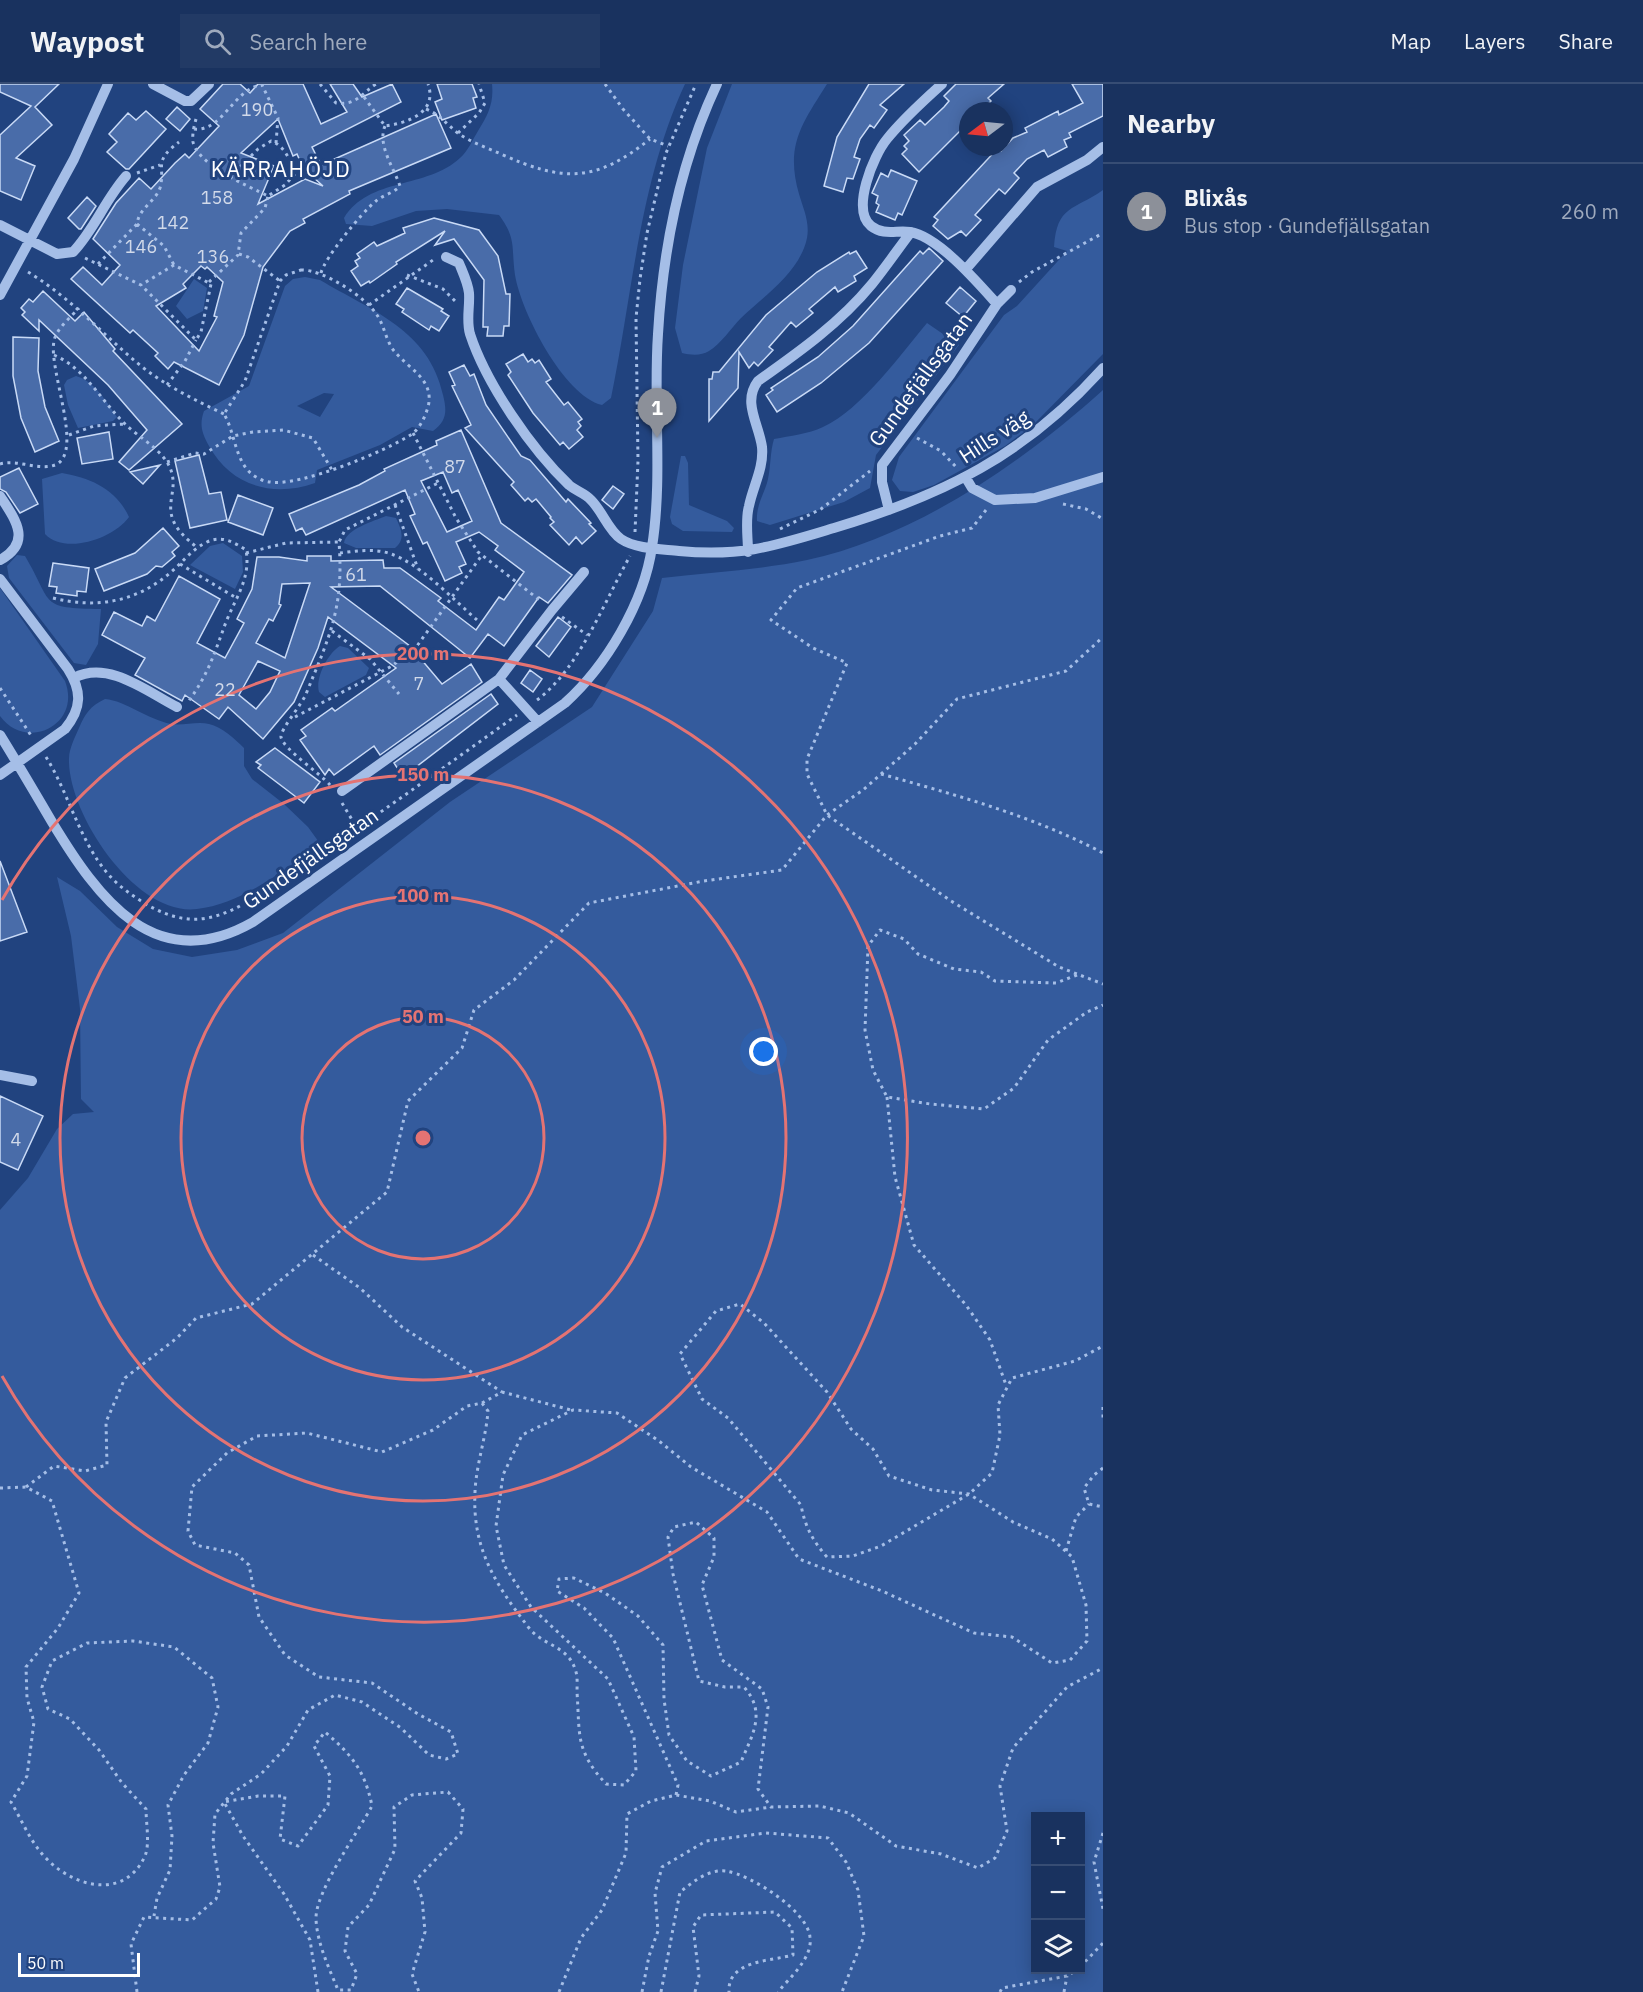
<!DOCTYPE html>
<html lang="en">
<head>
<meta charset="utf-8">
<style>
  :root { --surface:#19325f; --page:#223a65; --text:#f1f3f6; --muted:#9faabd; --line:#374d74; --accent:#8c9099 }
  body { margin:0; font-family:"IBM Plex Sans",sans-serif; background:var(--page); color:var(--text) }
  .controls { position:absolute; right:18px; bottom:18px; display:grid; overflow:hidden; border-radius:0px; box-shadow:0 3px 15px #0003 }
  .controls button { width:54px; height:54px; display:grid; place-items:center; padding:0; border:0; border-bottom:2px solid var(--line); background:var(--surface); color:var(--text); font:30px sans-serif }
  .compass { position:absolute; left:959px; top:18px; width:54px; height:54px; border-radius:50%; background:var(--surface); box-shadow:0 3px 15px #0003; rotate:254deg }
  .scale { position:absolute; left:18px; bottom:15px; width:122px; box-sizing:border-box; padding-left:6px; border:3px solid #fff; border-top:0; font-size:16px; line-height:21px; white-space:nowrap; color:#fff; -webkit-text-stroke:4px #21437f; paint-order:stroke }
  .you { position:absolute; left:764px; top:968px; width:21px; height:21px; margin:-15px; border:4px solid #fff; border-radius:50%; background:#1a73e8; box-shadow:0 0 0 9px #1a73e833 }
  .badge { display:grid; place-items:center; width:39px; height:39px; border-radius:50%; background:var(--accent); color:#fff; font-size:20px; font-weight:700 }
  .pin { position:absolute; translate:-50% -50px; filter:drop-shadow(0 2px 3px #0008) }
  .pin::after { content:''; position:absolute; top:32px; width:21px; height:18px; background:inherit; clip-path:polygon(0 0,100% 0,50% 100%) }
  .list { margin:0; padding:0; list-style:none }
  h2 { display:flex; justify-content:space-between; align-items:center; height:78px; margin:0; padding:0 24px; font-size:26px }
  h2 small { font-size:20px; font-weight:400; color:var(--muted) }
  .list li { display:grid; grid-template-columns:39px 1fr auto; gap:18px; align-items:center; box-sizing:border-box; height:96px; padding:0 24px; border-top:2px solid var(--line) }
  .list b { display:block; font-size:22px; white-space:nowrap }
  .list p { margin:0; font-size:20px; white-space:nowrap; color:var(--muted) }
  .list em { font-size:20px; font-style:normal; color:var(--muted) }
  .icon { flex:none; width:33px; height:33px; fill:none; stroke:currentColor; stroke-width:2; stroke-linecap:round; stroke-linejoin:round }
  .map { position:relative; flex:none; width:1103px; height:1908px; overflow:hidden }
  header { display:flex; align-items:center; gap:36px; box-sizing:border-box; height:84px; padding:0 30px; background:var(--surface); border-bottom:2px solid var(--line) }
  header strong { font-size:28px }
  nav { display:flex; gap:33px; margin-inline-start:auto; font-size:21px }
  .search { width:420px; height:54px; background:var(--page); display:flex; align-items:center; gap:15px; box-sizing:border-box; padding:0 21px; border-radius:0px; color:var(--muted); font-size:22px }
  main { display:flex }
  aside { flex:1; background:var(--surface) }
  .map>svg:first-child { display:block }
  .green { fill:#345b9d; fill-rule:evenodd }
  .building { fill:#496ca9; stroke:#c9daf6; stroke-width:1.5; fill-rule:evenodd }
  .lines { fill:none; stroke-linecap:round; stroke-linejoin:round }
  .path { stroke:#a5bee7; stroke-width:3; stroke-dasharray:3 4.5; stroke-linecap:butt }
  .minor { stroke:#a5bee7; stroke-width:10 }
  .ring { fill:none; stroke:#e47373; stroke-width:3 }
  .labels { text-anchor:middle; dominant-baseline:central; stroke-width:6; stroke-linejoin:round; paint-order:stroke }
  .number-label { font-size:18px; fill:#d2daea }
  .street-label { font-size:21px; fill:#fff; stroke:#21437f }
  .neighbourhood-label { font-size:22px; letter-spacing:1.5px; fill:#fff; stroke:#21437f }
  .centre { fill:#e47373; stroke:#21437f; stroke-width:3 }
  .ring-label { font-size:18px; text-anchor:middle; font-weight:bold; fill:#e47373; stroke:#21437f; stroke-width:6; stroke-linejoin:round; paint-order:stroke }
</style>
</head>
<body>
<header>
<strong>Waypost</strong>
<div class="search"><svg class="icon" aria-label="search" viewBox="0 0 24 24"><circle cx="10" cy="10" r="6"/><path d="M15 15l6 6"/></svg>Search here</div>
<nav><a>Map</a><a>Layers</a><a>Share</a></nav>
</header>
<main>
<div class="map">
<svg width="1103" height="1908" viewBox="0 0 1103 1908">
  <rect width="100%" height="100%" fill="#21437f"/>
  <path class="green" d="M492,0H685C639,99 633,208 611,314L602,321C564,312 521,228 515,191C511,164 517,155 499,131L447,125L416,127L372,142L346,140L344,134C369,93 427,105 460,74C468,67 473,55 478,47C488,31 494,19 492,0Z
    M732,0H827C802,40 785,61 799,110C803,124 810,138 807,154C800,188 764,212 741,234C731,244 721,260 709,267C701,272 691,271 682,269L675,244L683,181L707,64Z
    M1103,106V270L1032,342L1005,362L934,401L913,408L900,407L892,396L899,373L1004,231L1017,222L1067,167L1054,163C1057,121 1073,127 1103,106Z
    M305,193L320,196C372,227 429,246 443,311C447,327 447,337 433,347L412,343L380,361L317,386L315,399C273,414 231,402 209,362C202,349 199,341 204,327L249,302L285,202L293,195ZM324,309L334,310L320,333L297,322Z
    M194,195L207,204L203,227L187,235L176,222Z
    M927,239L959,261L876,371L870,404L844,418L770,441L757,437C756,420 765,409 768,395C771,381 770,368 774,355C790,352 808,350 823,343C862,325 900,271 927,239Z
    M76,292C95,297 107,319 117,333L113,337L78,344L68,321L64,301L67,296Z
    M1103,306V1908H0V1126L28,1094L57,1045L73,1030L94,1028L81,1015L80,925L71,852L57,793L80,807L117,843L153,865L192,873L237,866L283,849L450,718L592,623L653,527L662,494C711,488 759,486 807,476C915,453 1022,379 1103,306ZM1036,1732H1080V1886H1036Z
    M681,372H685L688,379L689,421L727,437L734,444L732,448L683,447L672,440L670,433Z
    M62,389C91,394 116,405 129,433C113,455 65,471 45,450L42,395Z
    M386,432L396,434C401,445 406,455 395,464H356L344,459C346,445 374,437 386,432Z
    M223,459L242,472L243,488L235,505L190,481L210,462Z
    M17,471L25,472C54,521 38,524 101,525L98,560L86,581L74,579L9,494L7,482Z
    M0,504L65,597C82,641 26,668 0,632Z
    M340,562L348,564L369,584L366,591L325,613L319,608C315,594 328,569 340,562Z
    M105,615C126,617 147,635 171,640C183,642 197,637 209,640C222,643 235,655 244,664V682L252,695L284,720L308,743L321,761C284,785 243,820 197,825C136,833 67,729 69,674C69,665 75,653 79,644C85,630 90,622 105,615Z"/>
  <path class="building" d="M0,0H59L35,23L52,41L16,74L35,82L21,116L0,107V51L31,22L0,8Z
    M223,0H240L250,9L258,0H303L321,40L347,28L330,0H353L362,13L392,0L401,18L312,63L321,81L436,30L451,64L349,107L350,110L303,135L305,139L290,147L263,183L244,251L219,301L174,278L168,285L155,272L158,269L133,246L130,249L71,195L83,183L102,201L120,181L93,155L116,119L139,94L151,105L175,79L185,70L189,74L219,42L200,25ZM278,35L293,72L297,70L303,84L323,102L305,95L258,120L274,82L241,69ZM201,182L205,185L207,183L223,198L214,232L217,233L199,267L156,222L186,204L183,200Z
    M437,0H472L477,13L473,14L476,24L442,36L435,18L442,15Z
    M869,0H904L880,21L887,26L874,44L870,41L860,55L854,73L860,75L853,95L847,94L843,108L824,102L837,53Z
    M956,0H1004L988,14L991,17L981,27H968V39L919,88L902,70L907,65L904,62L909,57L904,51L920,36L925,41L944,23L949,17L944,12Z
    M1072,0H1103V32L1069,49L1071,53L1064,56L1067,63L1048,73L1044,66L1027,75L1014,89L1019,94L1005,110L999,105L975,131L981,136L966,152L961,147L948,155L933,142L938,136L934,133L998,64L1001,67L1013,54L1027,48L1025,44L1058,27L1059,31L1083,19Z
    M177,23L190,35L180,47L166,35Z
    M146,27L166,45L129,85H126L107,68L117,58L109,50L128,29L136,36Z
    M891,86L917,97L902,131L898,129L895,136L876,128L879,121L876,119L878,112L872,109L881,89L888,93Z
    M87,113L96,122L81,145H79L68,134Z
    M434,134L479,146L498,172L506,210H510L509,242H504L503,252H487L488,243H483L484,196L454,155L435,161L445,147L396,178L397,180L370,199L369,197L361,202L351,187L358,182L355,177L360,174L357,170L374,158L377,162L405,149L403,144Z
    M929,164L943,177L869,259L821,299L777,328L766,311L773,306L771,304L818,273L853,242L920,167L923,170Z
    M856,167L867,184L854,192L856,197L838,208L835,203L809,225L813,229L796,243L791,238L769,263L773,266L758,282L754,278L749,284L739,268L738,304L709,337V295H712L713,288H719L766,231L817,188L849,168L850,170Z
    M960,203L976,217L963,233L946,219Z
    M407,204L443,225L441,227L449,232L439,247L431,242L429,246L402,228L404,225L396,220Z
    M43,207L75,237L84,228L115,265L113,267L182,340L129,386L119,378L147,346L108,301L39,236V247L22,231L25,228L21,224L29,215L33,218Z
    M13,253L39,254L38,287L45,323L59,357L35,368L21,334L13,292Z
    M523,270L528,278L532,275L535,279L539,276L551,295L546,298L564,321L568,318L582,335L578,338L581,342L577,346L583,353L569,365L563,358L560,361L533,329L508,291L511,288L506,280Z
    M464,281L470,292L474,290L486,321L521,372L530,376L566,418L568,415L591,439L589,440L596,447L582,460L576,453L569,461L550,441L554,438L550,434L551,433L536,415L532,418L528,414L525,417L511,401L514,398L465,344L471,341L452,302L455,301L449,288Z
    M461,346L501,439L572,491L548,519L539,513L504,562L488,550L470,574L380,502L331,503L410,562L442,600L471,580L482,598L380,671L374,662L334,691L329,685L325,691L300,656L306,652L301,646L332,624L335,627L396,584L328,533L318,564L294,618L263,655L228,623L219,635L185,611L182,617L135,591L145,574L102,551L114,528L142,542L147,532L155,537L179,492L220,515L197,559L225,574L244,539L237,535L252,505L257,473H279L307,477V472H331V477L383,476L384,484H400L441,514L438,517L476,546L499,513L504,516L524,488L495,466L498,462L479,448L456,458L466,480L459,483L462,489L445,497L427,458L423,460L410,432L415,430L405,406L306,451L302,444L296,447L289,430L359,401L385,387L384,385L437,361L436,357ZM443,388L452,409L458,406L472,437L447,448L421,397ZM310,499L285,574L256,559L269,535L273,537L281,521L279,520L282,500ZM258,577L280,587L270,608L256,625L239,611Z
    M109,348L113,375L82,380L77,354Z
    M199,371L209,410L221,408L227,436L190,444L175,377Z
    M160,381L143,400L130,388Z
    M19,384L38,420L20,429L6,408L0,405V393Z
    M613,402L624,410L613,425L602,416Z
    M238,411L273,424L263,451L228,438Z
    M163,444L179,462L172,468L175,472L162,483L156,482L147,490L104,507L95,485L135,469Z
    M53,479L89,484L86,508L77,507V512L56,509L57,503L49,502Z
    M558,533L571,543L549,573L536,562Z
    M530,586L542,595L533,608L521,599Z
    M491,610L498,620L403,693L394,679Z
    M275,664L320,698L304,719L258,684L261,681L256,678Z
    M0,777L27,848L0,857Z
    M0,1012L43,1032L18,1086L0,1078Z"/>
  <g class="lines">
    <path class="path" d="M320,0L336,19C356,22 362,9 376,0
      M605,0L623,25L650,55L668,62
      M364,13L385,42C408,39 438,28 428,0
      M426,25C441,31 447,41 459,50C471,58 487,64 501,70C563,98 595,99 650,55
      M196,35C194,42 192,51 193,58C198,81 248,102 268,112L285,101L295,90C290,76 285,62 271,57L258,65L231,92
      M194,45C223,48 234,4 262,1L278,34L276,59
      M458,49L479,29L485,19L479,0
      M137,89L160,81
      M137,140L164,162L174,181
      M239,170L248,173L280,197
      M85,174L141,201L196,256L201,248L211,200L174,181L141,201
      M98,180L137,140C139,124 155,118 160,104C166,82 152,78 179,58
      M301,186C322,185 366,213 377,231C385,243 386,258 395,268C409,285 435,296 428,323C425,333 420,344 412,350C386,367 300,403 270,398C265,398 257,394 253,391C235,378 235,348 224,330L245,297L280,197L286,191Z
      M28,188C71,214 102,250 141,282C166,302 195,316 224,330
      M321,189C324,175 362,128 376,117C383,111 394,109 400,102C394,84 377,61 385,42
      M407,191L443,205L457,219
      M209,198L238,171L241,149L265,124L268,112
      M1019,198L1032,188L1103,149
      M369,221L433,176
      M54,271C86,285 101,317 126,341C139,353 157,363 167,378C187,411 147,426 198,464
      M167,301L185,277L196,256
      M413,349L456,434L478,468L542,518
      M69,351L94,342L125,340
      M917,354L941,367L957,384
      M167,378L195,369L204,370L233,352L253,348L283,346L313,354L332,386
      M0,380C18,375 38,387 55,381C85,369 48,286 54,257C56,245 71,233 79,224
      M1063,420L1086,425L1103,435
      M395,421L418,485
      M986,426L972,444L940,452L797,504L771,536L813,564L847,579L807,675V690L827,731L951,817L1059,883L1103,900
      M780,445L821,425L870,387
      M635,448L638,377L636,234L640,195L647,149L666,69L696,0
      M246,469L286,459L339,458
      M340,469C356,467 375,464 391,470C419,479 454,516 477,536
      M180,480L238,515
      M53,514C96,525 137,518 171,488C183,478 192,465 207,458C221,451 234,458 246,466C251,494 236,513 226,538C214,570 209,589 188,618
      M562,533L587,551
      M332,547L370,575L399,610
      M0,604L32,653
      M537,616C579,585 604,518 630,472
      M295,633L392,582L417,562L482,471
      M46,673C72,714 83,774 124,805C147,823 177,840 207,834C241,828 269,802 297,784C372,736 444,683 517,631
      M881,690C956,711 1033,732 1103,769
      M330,701C320,689 283,665 281,653C280,646 302,620 306,610C330,551 344,524 339,458L345,446L438,399
      M342,719L357,744
      M1077,891L1056,899L995,897L981,888L954,885L918,870L904,855L880,846L868,862L865,946L873,986L887,1013L930,1020L984,1025L1014,1004L1048,956L1087,928L1103,921
      M887,1013L895,1093L914,1161L966,1221L990,1256L1006,1301
      M313,1171L360,1204L402,1243L502,1308
      M482,1319L502,1308L571,1326
      M1103,1323V1335
      M1103,1384L1094,1391L1084,1404L1089,1420L1103,1423
      M26,1403L54,1382L85,1387L107,1381L106,1338L125,1294L177,1254L196,1234L252,1220L387,1108L408,1017L462,964L474,926L514,896L589,819L704,797L782,786L827,731L863,706L915,660L957,615L1066,587L1103,553
      M0,1404L26,1403L52,1417L79,1509L58,1544L26,1583L27,1614L34,1638L27,1692L11,1718C20,1733 28,1752 39,1766C65,1801 123,1820 145,1772C150,1760 146,1739 146,1725L122,1699L99,1666L70,1635L48,1625L42,1603L52,1577L87,1559L133,1557L174,1563L212,1594L218,1623L208,1659L184,1691L168,1721L172,1752L170,1786L157,1814L154,1832
      M1066,1467L1076,1433L1089,1420
      M676,1711L678,1701L613,1554L584,1524L557,1507L559,1495L574,1494L605,1509L638,1532L663,1561L664,1615L669,1651L687,1677L711,1692L741,1678C752,1651 767,1629 744,1603H725L699,1597L673,1490L668,1453L674,1443L696,1438L714,1454V1473L702,1501L722,1576L762,1605L768,1623L758,1705L771,1723L820,1722L849,1729L896,1762L941,1770L978,1784L995,1774L1007,1747L1000,1702L1013,1664L1067,1603L1103,1584
      M1103,1749L1094,1778L1103,1825
      M1080,1883L1103,1859
      M137,1908L131,1860L144,1833L192,1836L216,1815L220,1803L213,1759L215,1730L231,1710L261,1690L287,1662L308,1626L335,1611L362,1618L401,1644L429,1671L446,1675L458,1670L451,1648L418,1630L372,1599L319,1593L285,1571L259,1533L249,1481L235,1469L195,1461L188,1447L192,1403L227,1369L257,1352L307,1349L382,1368L433,1346L467,1322L482,1319L488,1327C486,1354 476,1381 475,1408C472,1465 496,1501 529,1544C542,1561 568,1562 575,1585C578,1592 577,1601 577,1608C580,1651 575,1666 606,1700L624,1701L636,1687L634,1653L608,1595L531,1523L504,1481L496,1442L503,1391L522,1351L573,1326L617,1329L659,1357L691,1383L767,1428L799,1475L882,1507L974,1549L1012,1553L1052,1579L1070,1576L1087,1557L1086,1521L1072,1473L1052,1455L1013,1438L969,1410L932,1406L889,1392L873,1365L851,1345L827,1308L764,1239L740,1220L716,1227L680,1270L702,1315L728,1334L801,1421C805,1443 813,1457 827,1473L853,1472L881,1462L969,1410L992,1389L1000,1351L998,1321L1012,1294L1075,1277L1103,1262
      M318,1908L310,1856L284,1810L243,1752L224,1718L258,1712H285L280,1755L298,1762L328,1721L330,1692L314,1662L325,1648C352,1671 365,1687 372,1722C358,1748 315,1808 316,1835C317,1859 329,1884 338,1906H351L357,1890L345,1867L348,1843L369,1821L395,1765L394,1723L412,1711L448,1708L463,1725L461,1749L415,1797L422,1814L425,1848L412,1890L419,1908
      M559,1908L581,1854L602,1826L626,1769L627,1730L651,1717L676,1711L710,1717L736,1728L771,1723
      M642,1908L649,1872L658,1847L655,1809L662,1783L706,1757L766,1749L828,1754L846,1778L858,1806L864,1852L842,1908
      M661,1908L680,1808C693,1798 708,1785 726,1787C751,1791 807,1826 810,1853C813,1874 790,1893 778,1908
      M695,1908L699,1892L693,1843L701,1831L775,1828L792,1844L793,1871C772,1877 727,1876 729,1908
      M1000,1908L1002,1904L1067,1892L1077,1886
      M1064,1908L1067,1892"/>
    <path class="minor" d="M153,0L185,17H191L209,0
      M942,0C923,17 903,35 887,55C873,72 851,126 871,142C884,152 896,146 910,148C938,152 979,200 997,220
      M0,141L57,170L73,168C94,146 105,116 126,92
      M446,173L459,179C463,189 468,199 469,209C470,223 466,236 470,250C486,299 531,365 569,401C576,407 585,409 591,416C603,428 608,446 621,455C636,465 661,465 679,467C743,473 774,462 834,444C944,411 1025,371 1103,284
      M966,185L1037,103L1087,76L1103,63
      M0,211L74,75L108,0
      M966,394L972,404L995,416L1035,414L1103,393
      M0,412C15,435 33,458 0,476
      M889,426L882,398V381L950,291L997,220L1011,206
      M748,468C748,453 745,436 749,422C753,402 764,384 762,363C759,340 742,318 758,297C799,268 840,239 872,200C885,184 898,165 911,148
      M0,495L68,585C82,607 82,624 65,645L0,691
      M74,594C108,576 146,607 177,623
      M499,595L538,638
      M0,651C18,680 35,709 52,738C98,814 155,894 253,838L565,619C606,582 644,519 652,463C663,393 653,321 658,250C663,163 680,79 717,0
      M342,707L499,595L552,526L584,488
      M0,991L32,997"/>
  </g>
  <g class="ring">
    <circle cx="423" cy="1054" r="121"/>
    <circle cx="423" cy="1054" r="242"/>
    <circle cx="423" cy="1054" r="363"/>
    <path d="M2 816A484 484 0 1 1 2 1292"/>
  </g>
  <g class="labels">
    <g class="number-label">
      <text x="257" y="25">190</text>
      <text x="217" y="113">158</text>
      <text x="173" y="138">142</text>
      <text x="141" y="162">146</text>
      <text x="213" y="172">136</text>
      <text x="455" y="382">87</text>
      <text x="356" y="490">61</text>
      <text x="419" y="599">7</text>
      <text x="225" y="605">22</text>
      <text x="16" y="1055">4</text>
    </g>
    <g class="street-label">
      <text transform="translate(920 295) rotate(-54)">Gundefjällsgatan</text>
      <text transform="translate(994 352) rotate(-33)">Hills väg</text>
      <text transform="translate(310 774) rotate(-35)">Gundefjällsgatan</text>
    </g>
    <g class="neighbourhood-label">
      <text x="281" y="84">KÄRRAHÖJD</text>
    </g>
  </g>
  <circle cx="423" cy="1054" r="9" class="centre"/>
  <g class="ring-label">
    <text x="423" y="576">200 m</text>
    <text x="423" y="697">150 m</text>
    <text x="423" y="818">100 m</text>
    <text x="423" y="939">50 m</text>
  </g>
</svg>
<div class="controls">
<button>+</button>
<button>−</button>
<button><svg class="icon" aria-label="layers" viewBox="0 0 24 24"><path d="M12 4l9 5-9 5-9-5zM3 14l9 5 9-5"/></svg></button>
</div>
<svg class="compass" viewBox="-18 -18 36 36"><path d="M0-13l5 13h-10z" fill="#e53935"/><path d="M0 13l5-13h-10z" fill="#9faabd"/></svg>
<div class="scale">50 m</div>
<div class="you"></div>
<div class="pin badge" style="left:657px;top:354px">1</div>
</div>
<aside>
<h2>Nearby<small></small></h2>
<ul class="list">
<li><span class="badge">1</span><div><b>Blixås</b><p>Bus stop · Gundefjällsgatan</p></div><em>260 m</em></li>
</ul>
</aside>
</main>
</body>
</html>
